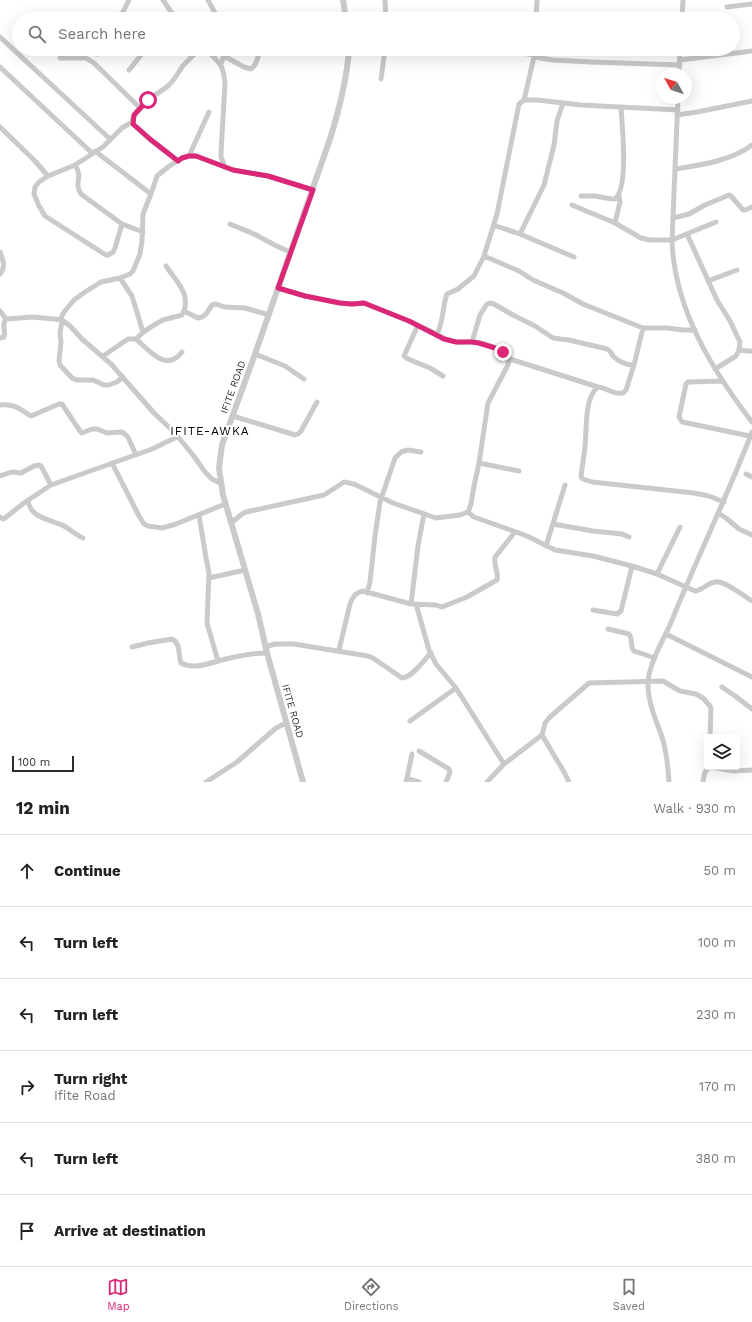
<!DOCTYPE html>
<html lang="en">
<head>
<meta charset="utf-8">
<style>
  :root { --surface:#fff; --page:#f2f2f2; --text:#222; --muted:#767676; --line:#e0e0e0; --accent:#db2777 }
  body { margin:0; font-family:"Work Sans",sans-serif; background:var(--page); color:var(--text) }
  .controls { position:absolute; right:12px; bottom:12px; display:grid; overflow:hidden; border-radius:4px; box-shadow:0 4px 16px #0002 }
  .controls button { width:36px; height:36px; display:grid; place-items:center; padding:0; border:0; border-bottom:1px solid var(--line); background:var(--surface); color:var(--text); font:20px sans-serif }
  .compass { position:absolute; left:656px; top:68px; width:36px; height:36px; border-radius:50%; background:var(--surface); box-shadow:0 4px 16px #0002; rotate:309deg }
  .scale { position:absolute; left:12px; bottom:10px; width:62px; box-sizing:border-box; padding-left:4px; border:2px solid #2d2d2d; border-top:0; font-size:11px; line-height:14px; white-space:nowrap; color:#2d2d2d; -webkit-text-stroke:3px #fff; paint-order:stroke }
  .stop { position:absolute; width:12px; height:12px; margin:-9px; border:3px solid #db2777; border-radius:50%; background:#fff }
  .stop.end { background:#db2777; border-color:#fff; box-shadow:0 1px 4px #0008 }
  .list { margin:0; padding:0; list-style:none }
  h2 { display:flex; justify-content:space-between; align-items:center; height:52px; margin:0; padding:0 16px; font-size:17px }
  h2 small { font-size:13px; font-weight:400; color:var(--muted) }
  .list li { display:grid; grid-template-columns:26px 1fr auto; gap:12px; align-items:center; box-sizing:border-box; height:72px; padding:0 16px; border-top:1px solid var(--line) }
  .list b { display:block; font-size:15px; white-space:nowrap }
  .list p { margin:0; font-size:13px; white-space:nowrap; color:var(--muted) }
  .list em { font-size:13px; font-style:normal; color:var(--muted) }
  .icon { flex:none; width:22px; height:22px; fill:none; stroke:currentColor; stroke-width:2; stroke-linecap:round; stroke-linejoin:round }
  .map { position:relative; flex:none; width:752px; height:782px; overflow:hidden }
  .search { position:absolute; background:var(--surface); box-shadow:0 4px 16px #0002; left:12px; right:12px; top:12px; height:44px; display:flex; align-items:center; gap:10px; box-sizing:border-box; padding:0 14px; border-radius:22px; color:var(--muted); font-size:15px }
  .sheet { height:484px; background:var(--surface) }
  nav { display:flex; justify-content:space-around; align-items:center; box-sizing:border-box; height:56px; border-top:1px solid var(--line); background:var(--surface); font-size:11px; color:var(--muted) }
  nav a { display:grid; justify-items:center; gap:2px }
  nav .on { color:var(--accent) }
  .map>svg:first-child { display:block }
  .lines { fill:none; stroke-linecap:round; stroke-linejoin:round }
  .minor { stroke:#cacaca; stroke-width:5 }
  .tertiary { stroke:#cacaca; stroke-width:6 }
  .route { stroke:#db2777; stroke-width:5 }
  .labels { text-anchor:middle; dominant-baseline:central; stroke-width:4; stroke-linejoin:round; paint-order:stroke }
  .street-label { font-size:10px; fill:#2d2d2d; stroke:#fff }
  .quarter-label { font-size:12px; letter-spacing:1px; fill:#000; stroke:#fff }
</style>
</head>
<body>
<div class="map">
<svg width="752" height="782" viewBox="0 0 752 782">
  <rect width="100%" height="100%" fill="#fff"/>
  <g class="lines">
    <path class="minor" d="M163,0L176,19
      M208,0L215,13L213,19
      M385,0L386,19
      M727,7L752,4
      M82,19L98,17H116L123,12L129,0
      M536,19L537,0
      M682,19L683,0
      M0,37L110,139
      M206,49C219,63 223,63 225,83L221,153V157L225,167
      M500,49L534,55
      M534,49V57L524,100L519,104L497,214L484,256L519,271L533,280L563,293L583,304L643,328H667L683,330H695
      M97,54L98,49
      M224,56L244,67L251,69L255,65L261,49
      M534,57L553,60L591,62L680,65
      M60,58H86L94,63L140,108
      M680,60L752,51
      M221,64L226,49
      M0,67L92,153
      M129,70L146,49
      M679,74L680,49
      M381,79L385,49
      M678,98L672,240C674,308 712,370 752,422
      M524,100H537L581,105L678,110
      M677,115L697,112L752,101
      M132,122L133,124L149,139L178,161
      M0,127L35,161L48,176
      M95,151L151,194
      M189,156L209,112
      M75,165C84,178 73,182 81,194L122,224L143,232
      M675,169C701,165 731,161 752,145
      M581,196H595L612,199H615C629,187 622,126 621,107
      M572,205L615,223L641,238L650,240H672L716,222
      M673,218L689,214L705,205L729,195L731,196L743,210H745L752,207
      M615,223L620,202L619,195
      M122,224L115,248L113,252L108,255H106L45,216L39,206L34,194L35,187L39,182L48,176L75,165L103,147L122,128L132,122C136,104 157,95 169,85C175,79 178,73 182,67C187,61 194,55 199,49
      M230,224C239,228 248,231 256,235C268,241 278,248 291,252
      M493,227L496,226L520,234L574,257
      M520,234L544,185L554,145L557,121L563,103
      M687,234L717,300L730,321L740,342L739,350L736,356L715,369
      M0,252C3,260 6,267 0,274
      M120,278L132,296L143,332
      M708,281L737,270
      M278,288L305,296L339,303L352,304L364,303L409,321L437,334C444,321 442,307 447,294L458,289L474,276L484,256
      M0,311L6,319L33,317L54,319L62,320L70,326L82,339L111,364L154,413L174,432L193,455L205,472L212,479L220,483
      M184,311L198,318L202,317L206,314L212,305L216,304L225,307L245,308L269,315
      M60,320L64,312L74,300L85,292L101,282L120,278L130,274L133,271L140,254L142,241L143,214L151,194L157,176L168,167L182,158L189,156H196L233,170L268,176L313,190
      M62,320L60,334L61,342L59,361L60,365L72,378L77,380H93L104,385H109L117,382L123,377
      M418,325L404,356L408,359L430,368L443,376
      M643,328L634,365L626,390L623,393C614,395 607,388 598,387C584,397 587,430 585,446C584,456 582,467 581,477L583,479L592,482L694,493L709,496L724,502
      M0,338L4,337C6,331 1,325 6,319
      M136,339C143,332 153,325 163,320C169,318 176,317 182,315C193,296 176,281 166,266
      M472,342L480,315L487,304L490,303L494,304L513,315L535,326L553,338L560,339L569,340L607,349C611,351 611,353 613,356C619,362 627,365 634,365
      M739,350L748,351H752
      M255,354L285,366L304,379
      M103,356L128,339H136C149,350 166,373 182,352
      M510,359L598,387
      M723,381L688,382L686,384L679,417L682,422L750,436
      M0,405C13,403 20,409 31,416L59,404H62L80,431L82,433L92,429H97L107,433L122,432L128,437L136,455
      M233,416L295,435L298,434L301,431L317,402
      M112,463L139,516L144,524L148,526L162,528L176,524L225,504
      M479,463L519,471
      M746,474L752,477
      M0,476L12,472L21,473L34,466L39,465L41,466L51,485
      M28,500C30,519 51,519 64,526C71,530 76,535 83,538
      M468,512L474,517L527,536L555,550L593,556L632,566L657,574L695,591C703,590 707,583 715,582C724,580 744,596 752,601
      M718,513L726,518L739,529L752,535
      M199,515L206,558L209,573L207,623L218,661
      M0,517L3,519L5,518L24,503L51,485L152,449L177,437
      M231,523L242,514L246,512L324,495L344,482L354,484L393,503L436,518L460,515L468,512L471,504L474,486L479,463L488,403L508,365L510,359C503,348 485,343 473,342C468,341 463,343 457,342C450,341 443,338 437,334
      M553,524L593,531L622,534L629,537
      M546,546L565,485
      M657,574L680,527
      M209,578L245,570
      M367,593L370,582L375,536L380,502L395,458L401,452L408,450L421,452
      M411,604L418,546L424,514
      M416,604L429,650L436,664L456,688L504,764
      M593,610L617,614L621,611L632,566
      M608,629L629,634C633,639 630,647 634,651L655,658
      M666,634L752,677
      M132,647L148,643L172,639C181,643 178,655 181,663C196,671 214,661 230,658C242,655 254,653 267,653
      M265,647L275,644H294L368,656L373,658L402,678C412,678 424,660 431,653
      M339,650L350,604C352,598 356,592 363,591L411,604L436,605L442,607L467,597L497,580C499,572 493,565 495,557L515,532
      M722,687L735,696L752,709
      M410,721L456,688
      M419,751L449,769L450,772L446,782
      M407,778L419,782
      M206,782L237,762L276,728L286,723
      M406,782L407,778L412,754
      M487,782L504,764L542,735
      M569,782L564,772L542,735L545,723L550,717L589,683L663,681L680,691L696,694L703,698L710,706L711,709L710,737
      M669,782C668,767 667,752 662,737C656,720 648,703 648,684C648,666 662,642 670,625C696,560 727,497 752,432
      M703,782C704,776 704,769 711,767L734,771L752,770"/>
    <path class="tertiary" d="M343,0L346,19
      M303,782L267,653L258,614L223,495L219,468L222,445L255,354L330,139C339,110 347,80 349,49"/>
  </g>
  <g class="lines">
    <path class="route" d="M148,100L134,115L133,124L150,139L178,161L182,158L189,156H196L233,170L268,176L313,190L278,288L305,296L340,303L352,304L364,303L409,321L444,339L456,342H472L479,343L498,349L503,352"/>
  </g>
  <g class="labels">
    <g class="street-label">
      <text transform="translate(233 387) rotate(-70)">IFITE ROAD</text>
      <text transform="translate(293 711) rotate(74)">IFITE ROAD</text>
    </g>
    <g class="quarter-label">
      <text x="210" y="431">IFITE-AWKA</text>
    </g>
  </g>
</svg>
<div class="controls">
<button><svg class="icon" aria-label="layers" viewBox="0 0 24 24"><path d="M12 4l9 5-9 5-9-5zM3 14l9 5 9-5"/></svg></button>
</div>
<svg class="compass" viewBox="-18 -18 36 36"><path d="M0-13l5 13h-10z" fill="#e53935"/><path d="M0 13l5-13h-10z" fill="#767676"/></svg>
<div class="scale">100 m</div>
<div class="stop" style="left:148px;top:100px"></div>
<div class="stop end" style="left:503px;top:352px"></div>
<div class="search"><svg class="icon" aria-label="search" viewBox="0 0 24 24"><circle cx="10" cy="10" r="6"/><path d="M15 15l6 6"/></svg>Search here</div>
</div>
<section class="sheet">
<h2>12 min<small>Walk · 930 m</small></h2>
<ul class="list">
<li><svg class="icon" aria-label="ahead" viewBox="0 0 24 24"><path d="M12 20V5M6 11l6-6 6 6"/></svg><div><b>Continue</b></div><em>50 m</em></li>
<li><svg class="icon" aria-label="left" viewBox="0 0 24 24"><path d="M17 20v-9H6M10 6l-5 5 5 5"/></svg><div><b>Turn left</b></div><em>100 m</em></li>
<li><svg class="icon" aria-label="left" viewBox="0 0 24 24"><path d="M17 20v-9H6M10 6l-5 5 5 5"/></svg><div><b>Turn left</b></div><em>230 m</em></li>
<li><svg class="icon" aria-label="right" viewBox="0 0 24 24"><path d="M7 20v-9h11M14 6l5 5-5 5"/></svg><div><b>Turn right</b><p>Ifite Road</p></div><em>170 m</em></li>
<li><svg class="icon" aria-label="left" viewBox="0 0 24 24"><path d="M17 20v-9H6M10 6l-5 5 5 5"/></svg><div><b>Turn left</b></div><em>380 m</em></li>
<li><svg class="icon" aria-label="arrive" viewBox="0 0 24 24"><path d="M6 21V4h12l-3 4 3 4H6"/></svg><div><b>Arrive at destination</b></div></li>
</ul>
</section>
<nav>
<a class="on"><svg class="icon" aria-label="map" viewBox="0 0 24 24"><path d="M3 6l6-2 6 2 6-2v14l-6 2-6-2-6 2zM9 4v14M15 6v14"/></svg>Map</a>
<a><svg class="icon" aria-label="directions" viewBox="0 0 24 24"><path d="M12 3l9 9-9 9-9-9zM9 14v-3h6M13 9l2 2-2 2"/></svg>Directions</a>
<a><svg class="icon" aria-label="saved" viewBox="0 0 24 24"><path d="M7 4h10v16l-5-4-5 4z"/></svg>Saved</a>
</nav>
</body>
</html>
